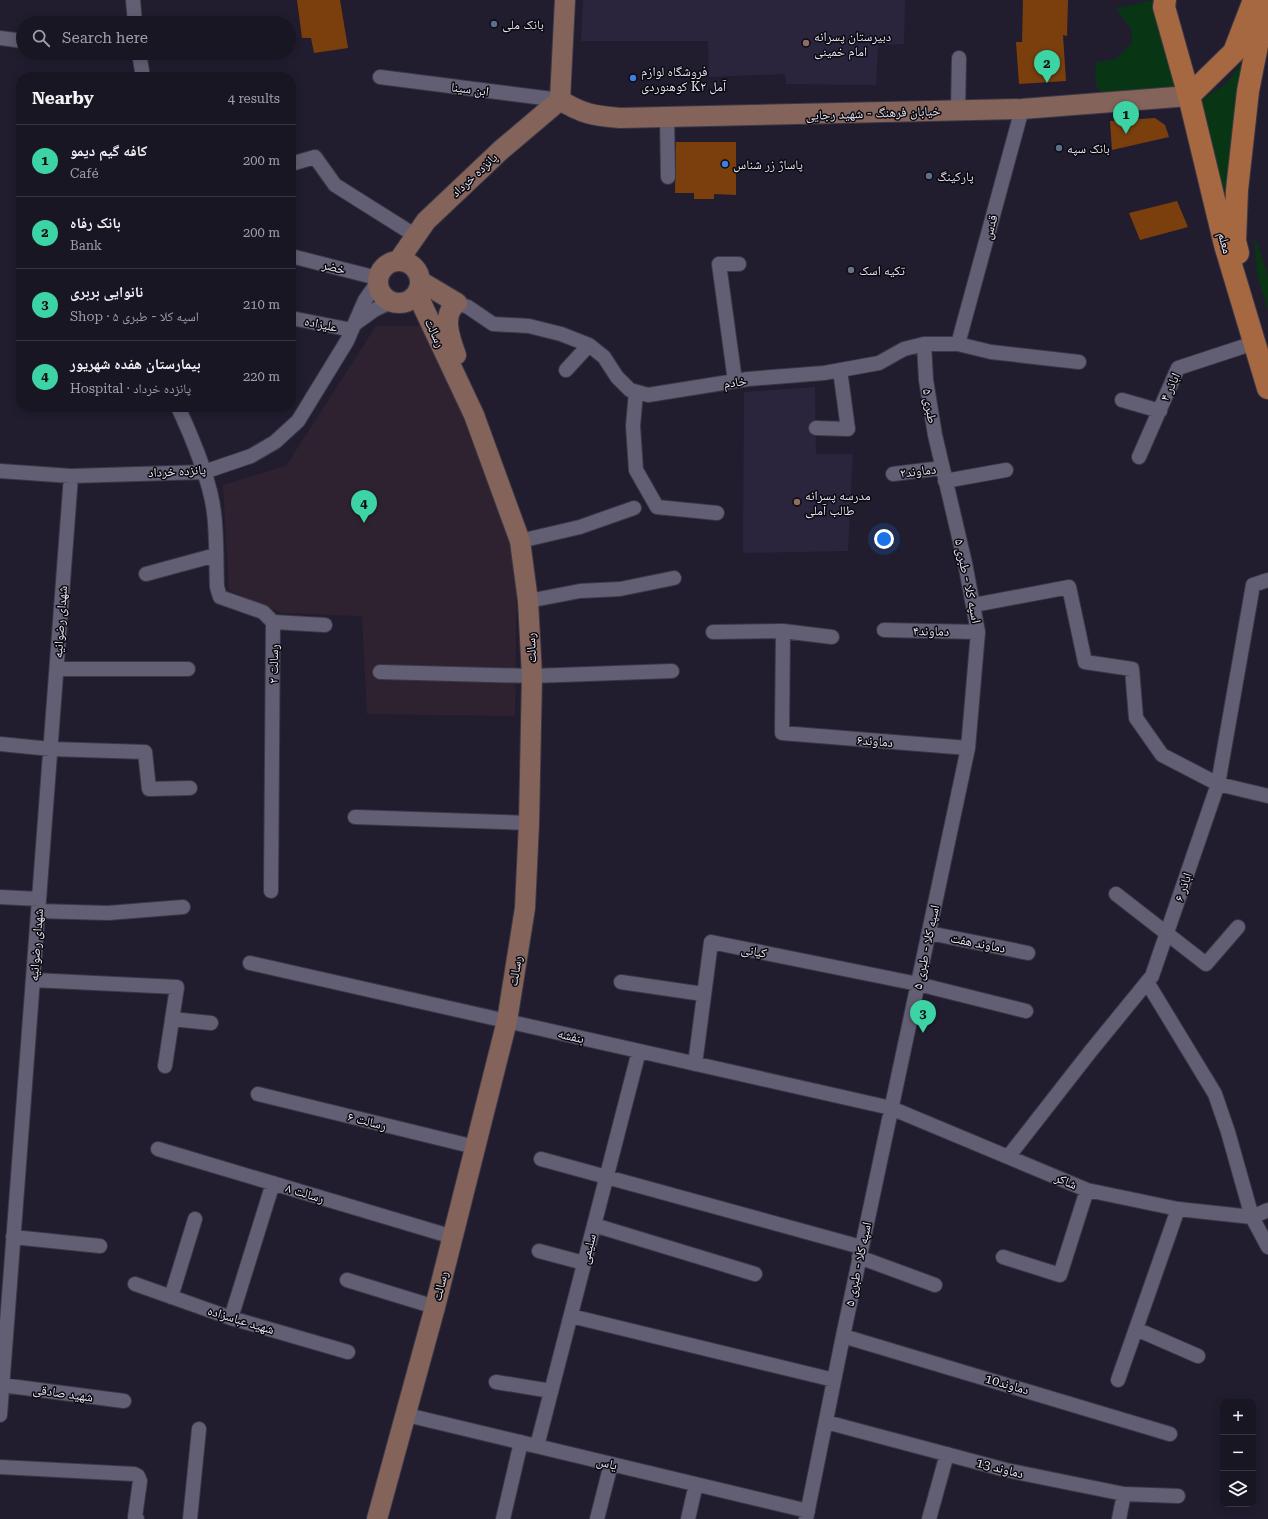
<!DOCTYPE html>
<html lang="en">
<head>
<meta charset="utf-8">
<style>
  :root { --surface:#191623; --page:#221f2b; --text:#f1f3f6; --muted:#9f9fa6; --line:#373541; --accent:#3cd4a4 }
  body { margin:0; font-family:"Roboto Serif","Noto Naskh Arabic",serif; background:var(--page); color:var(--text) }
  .controls { position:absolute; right:12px; bottom:12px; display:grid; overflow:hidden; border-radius:8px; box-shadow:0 2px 10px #0003 }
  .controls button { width:36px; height:36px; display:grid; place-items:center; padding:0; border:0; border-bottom:1px solid var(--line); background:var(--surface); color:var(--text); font:20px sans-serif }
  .you { position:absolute; left:884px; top:539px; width:14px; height:14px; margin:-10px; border:3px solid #fff; border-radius:50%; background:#1a73e8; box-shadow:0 0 0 6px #1a73e833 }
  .badge { display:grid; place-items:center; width:26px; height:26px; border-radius:50%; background:var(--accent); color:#111; font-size:13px; font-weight:700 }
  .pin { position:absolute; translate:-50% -33px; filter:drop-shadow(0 1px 2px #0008) }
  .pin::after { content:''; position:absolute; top:21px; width:14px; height:12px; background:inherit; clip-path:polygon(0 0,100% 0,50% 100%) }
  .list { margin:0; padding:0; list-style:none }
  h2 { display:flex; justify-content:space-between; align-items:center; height:52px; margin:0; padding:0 16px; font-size:17px }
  h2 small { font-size:13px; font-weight:400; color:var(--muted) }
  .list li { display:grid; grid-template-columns:26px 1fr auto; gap:12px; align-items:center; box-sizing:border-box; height:72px; padding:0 16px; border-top:1px solid var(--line) }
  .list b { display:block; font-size:15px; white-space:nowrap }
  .list p { margin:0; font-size:13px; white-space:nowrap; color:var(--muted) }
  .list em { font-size:13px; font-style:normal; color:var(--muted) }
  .icon { flex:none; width:22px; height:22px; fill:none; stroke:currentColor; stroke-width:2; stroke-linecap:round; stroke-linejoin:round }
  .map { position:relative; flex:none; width:1268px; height:1519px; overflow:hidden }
  .search { position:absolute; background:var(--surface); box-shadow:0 2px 10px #0003; left:16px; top:16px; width:280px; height:44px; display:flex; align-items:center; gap:10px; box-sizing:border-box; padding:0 14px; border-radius:22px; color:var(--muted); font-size:15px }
  .panel { position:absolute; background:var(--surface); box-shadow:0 2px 10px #0003; left:16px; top:72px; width:280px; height:340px; border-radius:16px }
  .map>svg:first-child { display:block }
  .built { fill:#2a253c }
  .medical { fill:#2f2230 }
  .green { fill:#083614 }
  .building { fill:#7b3f0e }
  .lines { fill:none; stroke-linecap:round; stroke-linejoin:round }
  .street-casing { stroke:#3b3846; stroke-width:16 }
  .secondary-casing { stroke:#3b3846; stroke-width:22 }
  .primary-casing { stroke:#3b3846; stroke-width:24 }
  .street { stroke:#625f74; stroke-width:14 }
  .secondary { stroke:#84645a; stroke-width:20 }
  .primary { stroke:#a66840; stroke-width:22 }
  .service-dot { fill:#5c6f8a; stroke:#0a0910; stroke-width:1.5 }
  .education-dot { fill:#8d6e63; stroke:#0a0910; stroke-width:1.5 }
  .shop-dot { fill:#3f7fe0; stroke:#0a0910; stroke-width:1.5 }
  .worship-dot { fill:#6b7280; stroke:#0a0910; stroke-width:1.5 }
  .labels { text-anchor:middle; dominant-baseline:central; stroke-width:3; stroke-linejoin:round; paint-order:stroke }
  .poi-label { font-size:13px; fill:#e7e5f1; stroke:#0a0910; text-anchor:start }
  .street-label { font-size:13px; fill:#e7e5f1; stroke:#0a0910 }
</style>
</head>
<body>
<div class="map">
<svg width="1268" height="1519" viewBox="0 0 1268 1519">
  <rect width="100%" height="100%" fill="#211d2f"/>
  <path class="built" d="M583,0H905L904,44L878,45L876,85L786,84L785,74L709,77L708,41H581Z
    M815,387L816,454H853L848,551L743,553L744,392Z"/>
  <path class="medical" d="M376,326H431L517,558L515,716L367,714L362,616L281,613L229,590L223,485L286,466Z"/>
  <path class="green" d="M1153,0L1159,13L1178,88L1103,93L1096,86L1095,70L1097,62L1116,59L1132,43L1131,28L1116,9Z
    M1243,61L1227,223L1201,100L1226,84Z
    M1254,234L1268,276V310L1257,274Z"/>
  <path class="building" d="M297,0H340L348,48L314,53L311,38H302Z
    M1023,0H1068L1067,36L1063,35L1066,81L1019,84L1016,42H1022Z
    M1155,118L1165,125L1169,137L1112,150L1110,121Z
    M676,142H736V195L714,194V199H694V193H675Z
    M1177,201L1188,227L1140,240L1129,213Z"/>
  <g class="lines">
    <g class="street-casing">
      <path id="street" d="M133,0L135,23
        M0,38L23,41
        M139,53L143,77
        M380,77L560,100
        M958,111L959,58
        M667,117L668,177
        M291,164L315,157L335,185L416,236
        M291,256L377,278
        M457,303L468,307L493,324L529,326L561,334L589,345L604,357L617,377L630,390L648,395L748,379L824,373L879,363L904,349L924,344H958L991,352L1079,362
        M291,318L352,330
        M356,323L374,310L391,302
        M958,344L1022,109
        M566,370L589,345
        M735,381L719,264H739
        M636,392L633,426L636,470L657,507L717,513
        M1122,400L1160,411
        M178,407C191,435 211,483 214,513C217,537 216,563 217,587L220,597L263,612L273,622L271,891
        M816,428L848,429L840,370
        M1139,457L1178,368L1254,343
        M0,471L71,476L204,472L251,456L275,442L298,421L347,341L365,300L377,283
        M893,474L942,468
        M945,481L1006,470
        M520,541L580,527L634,508
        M146,574L216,555
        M528,601L580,591L620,589L674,578
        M974,605L1069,587L1085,662L1132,669L1136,718L1162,755L1218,784L1268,796
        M273,622L325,625
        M884,630L978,632
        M783,631L782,733L968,748
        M713,632L783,631L832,637
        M57,669H188
        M380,672L532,676L672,671
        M0,744L51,749L145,752L149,789L190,788
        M355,817L529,823
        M1116,894L1206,964L1238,927
        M0,897L39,899
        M38,911L108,913L183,907
        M929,933L1028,953
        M250,963L891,1108L1087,1190L1178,1209L1252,1217
        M33,980L177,987L165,1066
        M621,982L703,994
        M1147,982L1215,1094L1228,1132L1252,1217L1268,1247
        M172,1019L211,1023
        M695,1064L711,942L918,984L1026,1011
        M258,1094L475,1147
        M158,1149L453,1237
        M1008,1157L1090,1052L1152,976L1218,784L1253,585L1268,580
        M541,1159L861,1247
        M1252,1217L1268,1210
        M594,1225L755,1274
        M13,1237L100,1246
        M539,1251L584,1263
        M859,1257L935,1285
        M1003,1257L1060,1275L1087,1190
        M347,1280L435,1307
        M135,1284L231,1318L348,1352
        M171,1297L195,1219
        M571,1316L834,1380
        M231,1318L273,1183
        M1136,1329L1198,1356
        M843,1336L1170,1434
        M1118,1380L1178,1209
        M496,1382L551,1391
        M2,1385L124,1401
        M0,1415L71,476
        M407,1415L808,1511
        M826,1422L1006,1470L1124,1494L1178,1496
        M537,1446L639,1051
        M0,1467L134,1474L138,1476L140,1481L135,1517L137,1519
        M190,1519L199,1429
        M503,1519L521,1442
        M597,1519L611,1464
        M688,1519L696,1484
        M806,1519L843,1336L968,748L978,632L965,563L935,435L926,380L924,344
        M929,1519L947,1454
        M1119,1519L1124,1494"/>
    </g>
    <g class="secondary-casing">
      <path id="secondary" d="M560,100C582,114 595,116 620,118L1022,109L1189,96
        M560,100L565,0
        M399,260L426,221L501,150L560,100
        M378 282a21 21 0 1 1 42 0a21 21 0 1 1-42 0Z
        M420,281L457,303C441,314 450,339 456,355
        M377,1519L435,1307L507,1021L525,908L529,823L532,676L528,601L520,541L474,415L417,294"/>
    </g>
    <g class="primary-casing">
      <path id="primary" d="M1165,0L1164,7L1189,96L1225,245L1268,388
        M1189,96L1234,52L1254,0
        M1238,253L1235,241L1237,190L1248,91L1266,0"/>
    </g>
    <use href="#street" class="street"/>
    <use href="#secondary" class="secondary"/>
    <use href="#primary" class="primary"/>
  </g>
  <g class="service-dot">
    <circle cx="494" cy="24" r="4"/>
    <circle cx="1059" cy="148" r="4"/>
    <circle cx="929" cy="176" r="4"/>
  </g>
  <g class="education-dot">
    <circle cx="806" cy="43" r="4"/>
    <circle cx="797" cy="502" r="4"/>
  </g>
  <g class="shop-dot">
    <circle cx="633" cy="78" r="4"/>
    <circle cx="725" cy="164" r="4"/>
  </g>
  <circle class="worship-dot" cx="851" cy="270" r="4"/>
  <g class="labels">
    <g class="poi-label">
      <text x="502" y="24">بانک ملی</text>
      <text x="814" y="36">دبیرستان پسرانه<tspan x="814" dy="15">امام خمینی</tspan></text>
      <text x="641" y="71">فروشگاه لوازم<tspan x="641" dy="15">کوهنوردی K۲ آمل</tspan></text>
      <text x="1067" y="148">بانک سپه</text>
      <text x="733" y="164">پاساژ زر شناس</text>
      <text x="937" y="176">پارکینگ</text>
      <text x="859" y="270">تکیه اسک</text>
      <text x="805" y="495">مدرسه پسرانه<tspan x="805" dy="15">طالب آملی</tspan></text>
    </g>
    <g class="street-label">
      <text transform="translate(470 89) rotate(7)">ابن سینا</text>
      <text transform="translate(873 113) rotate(-2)">خیابان فرهنگ - شهید رجایی</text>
      <text transform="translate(474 175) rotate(-43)">پانزده خرداد</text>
      <text transform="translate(990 227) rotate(-75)">قدس</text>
      <text transform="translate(1225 243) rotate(75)">معلم</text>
      <text transform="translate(334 267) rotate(14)">خضر</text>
      <text transform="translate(321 324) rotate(12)">علیزاده</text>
      <text transform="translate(435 333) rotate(65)">رسالت</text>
      <text transform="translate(735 382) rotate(-9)">خادم</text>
      <text transform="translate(1170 387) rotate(-65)">اباذر ۴</text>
      <text transform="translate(930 406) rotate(81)">طبری ۵</text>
      <text transform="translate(177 471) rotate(-3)">پانزده خرداد</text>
      <text transform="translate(918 471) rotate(-7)">دماوند۲</text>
      <text transform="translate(968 581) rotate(78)">اسپه کلا - طبری ۵</text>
      <text transform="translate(60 622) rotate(-86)">شهدای رضوانیه</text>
      <text transform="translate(931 631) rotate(1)">دماوند۴</text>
      <text transform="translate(531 648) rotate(-93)">رسالت</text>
      <text transform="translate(273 664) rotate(-90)">رسالت ۲</text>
      <text transform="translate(875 741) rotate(5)">دماوند۶</text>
      <text transform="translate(1183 887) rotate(-71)">اباذر ۶</text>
      <text transform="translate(978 943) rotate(11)">دماوند هفت</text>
      <text transform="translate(36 945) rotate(-86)">شهدای رضوانیه</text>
      <text transform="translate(926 947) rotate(-78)">اسپه کلا - طبری ۵</text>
      <text transform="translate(754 951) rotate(11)">کیانی</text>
      <text transform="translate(515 971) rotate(-81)">رسالت</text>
      <text transform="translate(571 1036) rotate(13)">بنفشه</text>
      <text transform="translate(367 1121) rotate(14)">رسالت ۶</text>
      <text transform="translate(1066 1181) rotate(23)">شاکر</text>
      <text transform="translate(305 1193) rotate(17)">رسالت ۸</text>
      <text transform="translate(588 1249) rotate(-76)">سلیمی</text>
      <text transform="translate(858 1264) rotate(-78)">اسپه کلا - طبری ۵</text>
      <text transform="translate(440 1286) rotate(-76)">رسالت</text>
      <text transform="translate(241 1320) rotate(17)">شهید عباسزاده</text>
      <text transform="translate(1007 1384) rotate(16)">دماوند10</text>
      <text transform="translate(63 1393) rotate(8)">شهید صادقی</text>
      <text transform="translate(607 1463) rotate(14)">یاس</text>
      <text transform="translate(1000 1468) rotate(14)">دماوند 13</text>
    </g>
  </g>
</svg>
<div class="controls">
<button>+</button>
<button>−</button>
<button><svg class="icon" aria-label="layers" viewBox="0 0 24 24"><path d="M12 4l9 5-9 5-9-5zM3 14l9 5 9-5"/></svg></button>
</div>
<div class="you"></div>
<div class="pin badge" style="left:1126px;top:134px">1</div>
<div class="pin badge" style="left:1047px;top:83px">2</div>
<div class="pin badge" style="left:923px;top:1033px">3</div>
<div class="pin badge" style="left:364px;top:523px">4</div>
<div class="search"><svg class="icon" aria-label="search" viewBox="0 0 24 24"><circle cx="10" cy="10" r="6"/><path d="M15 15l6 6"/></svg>Search here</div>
<section class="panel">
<h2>Nearby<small>4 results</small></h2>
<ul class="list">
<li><span class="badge">1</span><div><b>کافه گیم دیمو</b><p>Café</p></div><em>200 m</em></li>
<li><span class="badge">2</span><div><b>بانک رفاه</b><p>Bank</p></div><em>200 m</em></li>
<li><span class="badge">3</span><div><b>نانوایی بربری</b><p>Shop · اسپه کلا - طبری ۵</p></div><em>210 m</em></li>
<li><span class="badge">4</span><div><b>بیمارستان هفده شهریور</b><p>Hospital · پانزده خرداد</p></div><em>220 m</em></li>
</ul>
</section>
</div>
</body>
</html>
